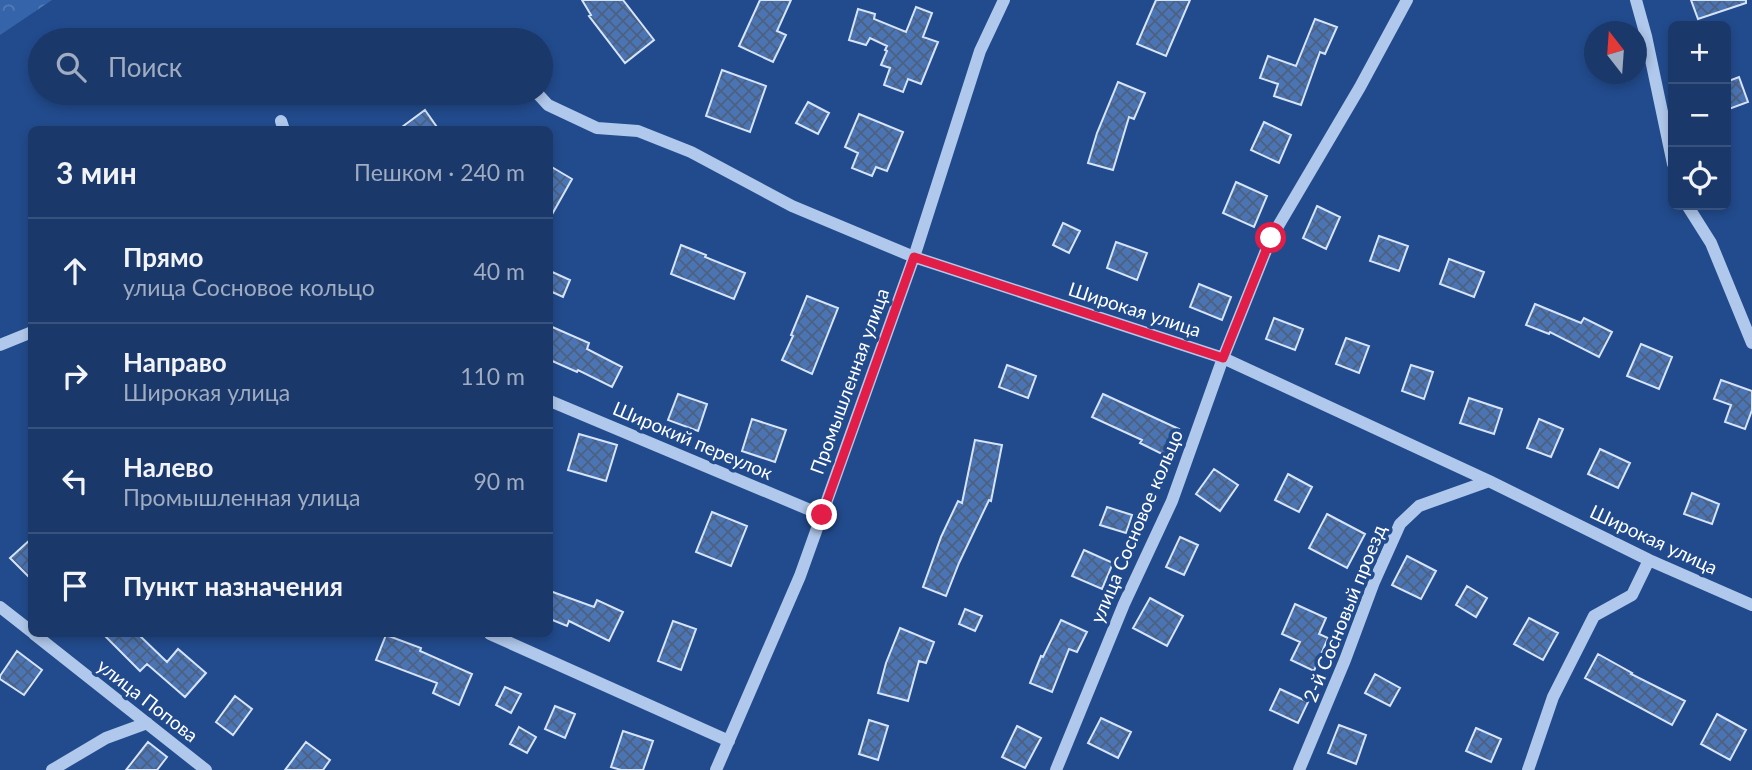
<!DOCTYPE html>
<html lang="ru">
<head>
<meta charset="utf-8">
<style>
  :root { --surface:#1a386a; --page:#274372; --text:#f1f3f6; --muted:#9facc1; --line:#38527e }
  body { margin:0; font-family:Lato,sans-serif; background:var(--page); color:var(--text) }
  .controls { position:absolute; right:21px; top:21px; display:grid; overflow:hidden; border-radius:10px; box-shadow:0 4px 10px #0003 }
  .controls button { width:63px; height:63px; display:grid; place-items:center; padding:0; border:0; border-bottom:2px solid var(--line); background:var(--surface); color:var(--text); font:35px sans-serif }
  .compass { position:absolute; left:1584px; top:21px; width:63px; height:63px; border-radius:50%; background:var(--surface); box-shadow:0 4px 10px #0003; rotate:343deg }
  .stop { position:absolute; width:21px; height:21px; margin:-16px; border:5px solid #e11d48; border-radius:50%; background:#fff }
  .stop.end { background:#e11d48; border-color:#fff; box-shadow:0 2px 7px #0008 }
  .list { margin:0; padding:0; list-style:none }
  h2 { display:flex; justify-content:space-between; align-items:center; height:91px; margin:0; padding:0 28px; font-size:30px }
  h2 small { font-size:23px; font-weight:400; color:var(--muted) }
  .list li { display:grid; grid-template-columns:46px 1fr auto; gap:21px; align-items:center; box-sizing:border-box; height:105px; padding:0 28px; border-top:2px solid var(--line) }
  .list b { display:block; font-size:26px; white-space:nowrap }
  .list p { margin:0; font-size:23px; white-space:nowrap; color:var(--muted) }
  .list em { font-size:23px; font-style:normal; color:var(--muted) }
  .icon { flex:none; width:38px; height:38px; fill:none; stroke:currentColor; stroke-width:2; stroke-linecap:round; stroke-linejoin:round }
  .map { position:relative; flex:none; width:1752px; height:770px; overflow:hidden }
  .search { position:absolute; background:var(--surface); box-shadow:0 4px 10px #0003; left:28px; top:28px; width:525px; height:77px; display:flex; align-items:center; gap:18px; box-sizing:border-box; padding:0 24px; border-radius:38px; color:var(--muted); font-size:26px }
  .panel { position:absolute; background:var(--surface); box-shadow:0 4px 10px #0003; left:28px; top:126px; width:525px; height:511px; border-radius:10px }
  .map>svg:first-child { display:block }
  .forest { fill:url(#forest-crowns) }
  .building { fill:url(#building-cross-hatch); stroke:#d5e4f8; stroke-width:2 }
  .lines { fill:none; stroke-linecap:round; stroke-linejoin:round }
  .minor { stroke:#b0c8eb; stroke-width:12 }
  .route { stroke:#e11d48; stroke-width:9 }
  .labels { text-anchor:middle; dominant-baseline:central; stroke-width:7; stroke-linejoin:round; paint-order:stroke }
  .street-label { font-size:19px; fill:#fff; stroke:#224b8d }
</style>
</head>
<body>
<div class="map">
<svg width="1752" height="770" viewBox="0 0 1752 770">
  <defs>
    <pattern id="forest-crowns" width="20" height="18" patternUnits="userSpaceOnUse" patternTransform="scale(1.75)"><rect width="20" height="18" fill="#3664aa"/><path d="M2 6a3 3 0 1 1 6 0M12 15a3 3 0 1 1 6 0" fill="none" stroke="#547bb7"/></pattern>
    <pattern id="building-cross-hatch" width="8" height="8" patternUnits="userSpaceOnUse" patternTransform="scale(1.75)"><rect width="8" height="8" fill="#4b74b4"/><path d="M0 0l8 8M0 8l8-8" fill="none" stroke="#4c6080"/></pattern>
  </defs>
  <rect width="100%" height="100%" fill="#224b8d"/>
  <path class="forest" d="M0,0H52L0,35Z"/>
  <path class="building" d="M582,0H623L654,40L625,63L589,16L591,15Z
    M760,0H791L777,31L786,35L773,62L739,46Z
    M1156,0H1190L1166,56L1137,44Z
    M1691,0H1746V3L1698,19Z
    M916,7L932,13L923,37L938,42L921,84L908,79L903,92L884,85L890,68L881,65L887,51L885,50L887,46L870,38L866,45L849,40L858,9L875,14L874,19L906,32Z
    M1315,19L1337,27L1325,54L1320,52L1301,105L1274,96L1278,84L1260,78L1268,56L1296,66Z
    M722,70L766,86L750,132L706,116Z
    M1739,77L1748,102L1726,110V82Z
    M1118,82L1145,93L1134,119L1129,117L1113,170L1088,163L1097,133Z
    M808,102L829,113L818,134L796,123Z
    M425,110L439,130H398Z
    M859,114L903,132L887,171L876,167L872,176L852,168L858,153L845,147Z
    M1264,122L1291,135L1279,163L1251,150Z
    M550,166L572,179L550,218Z
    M1236,182L1267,196L1254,227L1223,213Z
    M1317,206L1340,217L1326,249L1303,238Z
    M1063,223L1080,231L1069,253L1053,245Z
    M1379,236L1408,246L1399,271L1370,261Z
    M1116,242L1147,253L1137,280L1107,268Z
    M681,245L706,255L705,257L745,273L734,299L671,274Z
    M1449,259L1484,272L1474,297L1440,284Z
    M550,271L570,280L563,297L550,291Z
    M1199,284L1231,297L1222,320L1190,307Z
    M807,296L838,308L812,374L782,360L793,336L791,335Z
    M1535,304L1581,323L1584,318L1612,332L1599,357L1550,332L1549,334L1526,325Z
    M1274,318L1303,329L1295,350L1266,339Z
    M550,326L589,343L587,349L622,367L612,387L578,370L577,372L550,360Z
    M1346,338L1369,346L1359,373L1336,364Z
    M1641,344L1672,357L1659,389L1627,376Z
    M1007,365L1036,376L1028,398L999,387Z
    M1411,365L1433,372L1424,399L1402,391Z
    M1721,380L1752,391V410L1745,429L1725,422L1731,405L1714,399Z
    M678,394L707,404L698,431L668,420Z
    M1103,394L1179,429L1166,456L1140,443L1142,440L1092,417Z
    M1469,398L1502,409L1494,434L1460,423Z
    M752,419L786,430L775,462L742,451Z
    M1539,419L1563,429L1551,457L1527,448Z
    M579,434L617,445L606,481L568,470Z
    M975,440L1002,445L991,501L989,500L959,563L946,596L923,587L941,537L958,501L962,503Z
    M1600,449L1630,463L1618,488L1588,474Z
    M1214,469L1238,485L1220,511L1196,494Z
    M1288,474L1312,487L1299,512L1275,500Z
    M1692,493L1719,504L1712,524L1684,514Z
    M1107,507L1132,515L1126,533L1100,525Z
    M712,512L747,526L731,566L696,552Z
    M1327,514L1365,534L1347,568L1309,548Z
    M1180,537L1198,545L1184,575L1166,567Z
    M32,538V580L10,558Z
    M1084,550L1113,563L1102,589L1072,576Z
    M1407,556L1436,571L1421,599L1392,585Z
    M1467,586L1487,598L1476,617L1456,605Z
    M550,591L594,607L597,600L623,612L609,641L569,621L567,626L550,619Z
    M1150,598L1183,616L1167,646L1133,628Z
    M1295,604L1326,618L1319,634L1328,638L1314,671L1291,660L1300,642L1282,634Z
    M965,609L982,616L975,631L959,624Z
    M1529,618L1558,633L1543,660L1514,644Z
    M1061,620L1087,632L1077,652L1069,649L1052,692L1030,683L1041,656L1043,657Z
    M673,621L696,629L681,670L658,661Z
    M900,628L934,642L926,663L919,661L908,701L878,693L886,663Z
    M103,634H138L167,662L178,649L206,673L185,697L147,664L140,671Z
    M386,635L421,648L420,651L472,674L459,705L433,693L437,683L376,660Z
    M17,651L42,670L24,695L0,679V676Z
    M1598,654L1632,673L1631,674L1685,701L1672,725L1585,678Z
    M1375,674L1400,688L1390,706L1365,693Z
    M505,687L521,694L511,713L496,705Z
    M1280,689L1308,702L1298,723L1270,710Z
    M235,696L252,709L233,735L216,722Z
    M555,706L575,714L565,738L545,729Z
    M1717,714L1746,730L1730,760L1701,744Z
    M1101,718L1131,732L1118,758L1088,743Z
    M869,720L888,726L878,760L859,754Z
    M1339,725L1366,735L1356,764L1328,753Z
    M1017,726L1041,738L1025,768L1002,757Z
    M519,727L536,737L527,753L510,744Z
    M1476,728L1501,739L1491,762L1466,751Z
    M623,731L653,741L643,770H621L611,767Z
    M148,742L167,757L157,770H126Z
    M306,742L330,760L323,770H285Z"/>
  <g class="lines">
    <path class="minor" d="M1636,0L1646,36L1673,164
      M537,93L548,105L597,128L638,131L691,152L792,206L914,257L1223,358L1489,481L1649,560L1752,605
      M281,121L284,130
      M1687,205L1711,243L1752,343
      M0,345L32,332
      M550,401L822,515
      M0,607L32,632
      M34,634L206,770
      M490,634L729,741
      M52,770L106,738L147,723
      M716,770L800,576L914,257L980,51L1004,0
      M1056,770L1124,604L1172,501L1223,358L1271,238L1360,87L1407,0
      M1299,770L1345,660L1374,582L1400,524L1419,506L1489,481
      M1528,770L1553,697L1594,616L1632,595L1649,560"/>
  </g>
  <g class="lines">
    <path class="route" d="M822,515L914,257L1223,358L1271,238"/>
  </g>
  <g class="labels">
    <g class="street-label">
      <text transform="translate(1135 309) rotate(18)">Широкая улица</text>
      <text transform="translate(849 381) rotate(-70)">Промышленная улица</text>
      <text transform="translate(693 440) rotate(23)">Широкий переулок</text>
      <text transform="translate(1136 526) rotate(-67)">улица Сосновое кольцо</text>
      <text transform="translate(1654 539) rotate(25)">Широкая улица</text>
      <text transform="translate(1344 613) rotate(-68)">2-й Сосновый проезд</text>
      <text transform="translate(148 700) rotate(38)">улица Попова</text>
    </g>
  </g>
</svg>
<div class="controls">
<button>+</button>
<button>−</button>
<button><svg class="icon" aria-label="locate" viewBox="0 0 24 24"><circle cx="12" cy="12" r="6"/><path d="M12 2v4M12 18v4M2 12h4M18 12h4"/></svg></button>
</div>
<svg class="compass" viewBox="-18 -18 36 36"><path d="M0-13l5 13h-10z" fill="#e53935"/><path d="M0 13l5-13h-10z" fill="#9facc1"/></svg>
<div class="stop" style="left:1271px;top:238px"></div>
<div class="stop end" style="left:822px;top:515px"></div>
<div class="search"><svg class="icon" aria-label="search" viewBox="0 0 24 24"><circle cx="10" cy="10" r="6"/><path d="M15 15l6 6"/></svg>Поиск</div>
<section class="panel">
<h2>3 мин<small>Пешком · 240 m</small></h2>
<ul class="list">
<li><svg class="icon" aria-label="ahead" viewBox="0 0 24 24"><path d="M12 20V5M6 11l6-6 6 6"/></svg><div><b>Прямо</b><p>улица Сосновое кольцо</p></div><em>40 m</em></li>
<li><svg class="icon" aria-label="right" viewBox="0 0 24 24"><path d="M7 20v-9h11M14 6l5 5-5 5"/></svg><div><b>Направо</b><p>Широкая улица</p></div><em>110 m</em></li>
<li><svg class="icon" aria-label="left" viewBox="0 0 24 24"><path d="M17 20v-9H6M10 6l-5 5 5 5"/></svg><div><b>Налево</b><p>Промышленная улица</p></div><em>90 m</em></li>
<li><svg class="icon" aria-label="arrive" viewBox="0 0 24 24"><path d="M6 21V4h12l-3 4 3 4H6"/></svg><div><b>Пункт назначения</b></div></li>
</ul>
</section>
</div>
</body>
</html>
